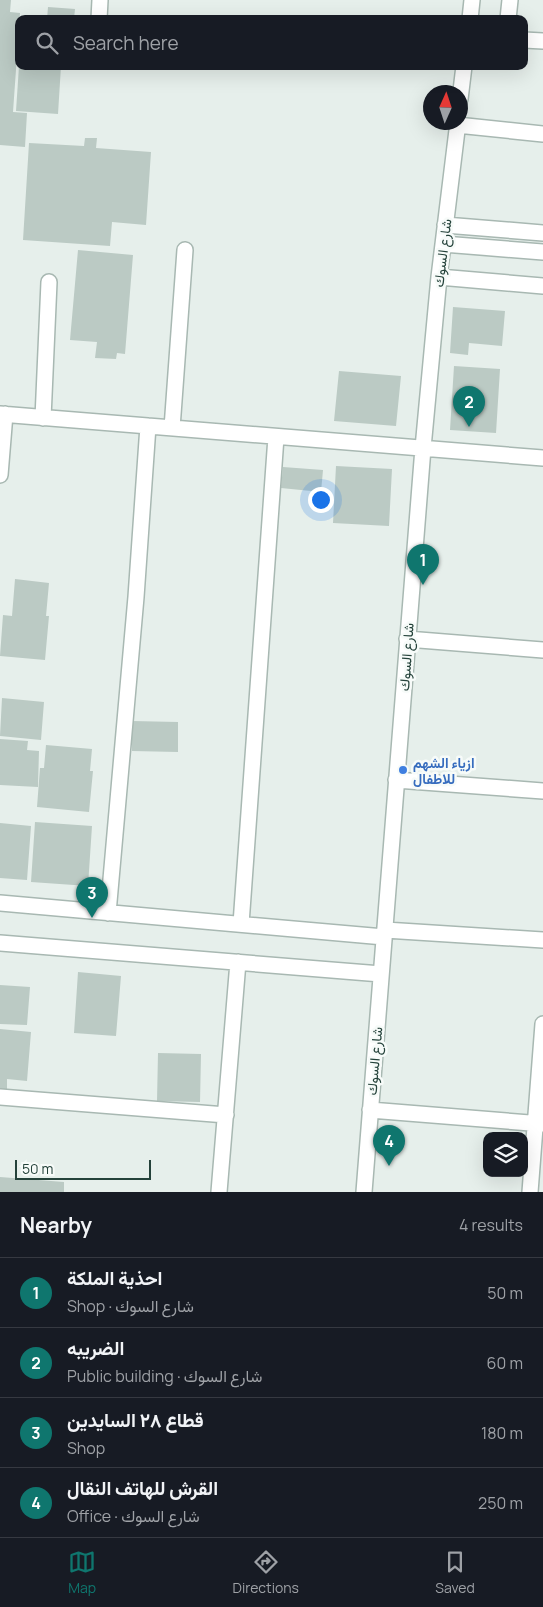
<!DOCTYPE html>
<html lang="en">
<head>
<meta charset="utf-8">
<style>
  :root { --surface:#171b24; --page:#20242c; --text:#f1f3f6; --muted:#9ea1a6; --line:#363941; --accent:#0f766e }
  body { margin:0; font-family:Manrope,Vazirmatn,sans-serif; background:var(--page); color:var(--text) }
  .controls { position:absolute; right:15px; bottom:15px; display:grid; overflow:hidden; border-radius:10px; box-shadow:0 5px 20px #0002 }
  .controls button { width:45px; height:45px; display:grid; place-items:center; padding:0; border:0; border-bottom:1px solid var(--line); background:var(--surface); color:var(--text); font:25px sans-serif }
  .compass { position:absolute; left:423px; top:85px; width:45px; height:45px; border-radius:50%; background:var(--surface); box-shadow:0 5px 20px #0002; rotate:3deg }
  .scale { position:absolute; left:15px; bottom:12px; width:136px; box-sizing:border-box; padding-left:5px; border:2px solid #24423a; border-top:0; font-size:14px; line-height:18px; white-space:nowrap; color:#24423a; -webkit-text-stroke:4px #f7fbf9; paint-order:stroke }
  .you { position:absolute; left:320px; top:499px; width:18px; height:18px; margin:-12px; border:4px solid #fff; border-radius:50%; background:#1a73e8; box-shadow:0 0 0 8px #1a73e833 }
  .badge { display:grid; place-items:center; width:32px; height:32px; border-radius:50%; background:var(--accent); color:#fff; font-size:16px; font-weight:700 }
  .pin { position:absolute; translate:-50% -41px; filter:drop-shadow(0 1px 2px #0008) }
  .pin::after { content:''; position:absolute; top:26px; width:18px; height:15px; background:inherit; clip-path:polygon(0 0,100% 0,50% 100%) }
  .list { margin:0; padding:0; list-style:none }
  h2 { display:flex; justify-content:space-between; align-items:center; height:65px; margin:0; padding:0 20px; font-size:21px }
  h2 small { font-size:16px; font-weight:400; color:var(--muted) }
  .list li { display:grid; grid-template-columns:32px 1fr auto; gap:15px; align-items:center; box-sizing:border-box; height:70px; padding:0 20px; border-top:1px solid var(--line) }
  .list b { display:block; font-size:19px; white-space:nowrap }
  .list p { margin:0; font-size:16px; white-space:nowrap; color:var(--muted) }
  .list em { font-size:16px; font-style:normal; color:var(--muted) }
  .icon { flex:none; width:28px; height:28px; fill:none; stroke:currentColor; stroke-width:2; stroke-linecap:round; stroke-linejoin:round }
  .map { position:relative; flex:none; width:543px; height:1192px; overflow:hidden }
  .search { position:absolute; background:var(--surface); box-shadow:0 5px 20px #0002; left:15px; right:15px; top:15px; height:55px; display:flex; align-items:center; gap:12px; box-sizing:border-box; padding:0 18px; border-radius:10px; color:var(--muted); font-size:19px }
  .sheet { height:345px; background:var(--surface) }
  nav { display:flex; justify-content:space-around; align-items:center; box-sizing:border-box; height:70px; border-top:1px solid var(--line); background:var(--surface); font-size:14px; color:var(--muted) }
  nav a { display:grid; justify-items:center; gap:2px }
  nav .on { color:var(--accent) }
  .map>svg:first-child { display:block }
  .building { fill:#bbcac4 }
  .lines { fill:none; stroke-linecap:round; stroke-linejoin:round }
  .minor-casing { stroke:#a8b8b2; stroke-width:18 }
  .minor { stroke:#fff; stroke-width:15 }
  .shop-dot { fill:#3f7fe0; stroke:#f7fbf9; stroke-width:2 }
  .labels { text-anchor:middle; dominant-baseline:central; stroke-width:5; stroke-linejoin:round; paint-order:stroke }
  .street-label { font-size:14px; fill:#24423a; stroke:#f7fbf9 }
  .shop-label { font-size:14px; font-weight:bold; fill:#366cbe; stroke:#f7fbf9; text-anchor:start }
</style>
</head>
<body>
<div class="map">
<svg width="543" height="1192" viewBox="0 0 543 1192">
  <rect width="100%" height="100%" fill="#e6efeb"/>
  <path class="building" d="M0,0H11L10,12L20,13L13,112L27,113L25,147L0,145Z
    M48,7L75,9L74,19H47Z
    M19,66H61L58,114L16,111Z
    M85,138H97L96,148L151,152L146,225L112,222L110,246L23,240L29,143L84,146Z
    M78,250L133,255L125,354L117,353L116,359L95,358L97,342L70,340Z
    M453,307L505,311L502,346L469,343L468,355L450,353Z
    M454,366L500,369L496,433L450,430Z
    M339,371L401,376L396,426L334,421Z
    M336,466L392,469L389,526L333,523Z
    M283,467L323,470L321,492L281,488Z
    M15,579L49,583L46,616H49L45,660L0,656L3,615L12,616Z
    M2,698L44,702L41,740L0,736Z
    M132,721L178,722V752L132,751Z
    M0,739L28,741L27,750L39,751L38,787L0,785Z
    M46,745L92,749L90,771H93L89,812L37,807L40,768H44Z
    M35,822L92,826L88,886L31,882Z
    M0,823L31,826L27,880L0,878Z
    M78,972L121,976L116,1036L74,1033Z
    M0,985L30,987L27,1025L0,1024Z
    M0,1029L31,1032L27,1081L7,1079V1089H0Z
    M158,1053L201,1054L200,1102L157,1101Z
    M0,1177L64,1182V1192H0Z"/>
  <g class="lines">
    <g class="minor-casing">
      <path id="minor" d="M99,19L100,0
        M470,19L472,0
        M508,19L510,0
        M524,40L543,41
        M460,99L464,66
        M457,125L543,134
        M445,225L543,233
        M443,244L543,252
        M439,277L543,286
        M0,414L543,458
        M43,418L49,282
        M172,428L185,250
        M0,475L5,414
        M407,639L543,650
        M396,780L543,791
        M0,903L384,937
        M108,913L136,597L148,426
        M241,924L276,437
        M385,930L543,940
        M0,943L381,974
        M0,1097L226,1115
        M370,1110L543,1124
        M219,1192L238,962
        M364,1192L423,448L439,277L458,122
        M530,1192L543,1024"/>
    </g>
    <use href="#minor" class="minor"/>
  </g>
  <circle class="shop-dot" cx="403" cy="770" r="5"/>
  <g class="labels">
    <g class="street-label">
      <text transform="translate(442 253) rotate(-83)">شارع السوك</text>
      <text transform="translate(406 657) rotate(-86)">شارع السوك</text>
      <text transform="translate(374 1061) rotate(-85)">شارع السوك</text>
    </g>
    <g class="shop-label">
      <text x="413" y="762">ازياء الشهم<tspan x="413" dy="16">للاطفال</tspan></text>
    </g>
  </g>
</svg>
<div class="controls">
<button><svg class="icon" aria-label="layers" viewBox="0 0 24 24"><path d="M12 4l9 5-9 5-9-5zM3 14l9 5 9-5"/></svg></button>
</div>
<svg class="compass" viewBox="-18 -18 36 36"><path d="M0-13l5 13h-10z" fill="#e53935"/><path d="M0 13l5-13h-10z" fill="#9ea1a6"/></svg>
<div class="scale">50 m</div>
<div class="you"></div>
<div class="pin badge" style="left:423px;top:585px">1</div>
<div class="pin badge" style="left:469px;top:427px">2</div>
<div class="pin badge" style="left:92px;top:918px">3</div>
<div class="pin badge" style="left:389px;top:1166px">4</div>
<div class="search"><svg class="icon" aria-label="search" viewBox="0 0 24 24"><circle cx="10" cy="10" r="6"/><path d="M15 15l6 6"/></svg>Search here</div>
</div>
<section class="sheet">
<h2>Nearby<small>4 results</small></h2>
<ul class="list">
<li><span class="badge">1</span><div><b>احذية الملكة</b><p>Shop · شارع السوك</p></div><em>50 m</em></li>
<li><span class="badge">2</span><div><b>الضريبه</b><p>Public building · شارع السوك</p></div><em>60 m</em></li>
<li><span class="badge">3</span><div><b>قطاع ٢٨ السايدين</b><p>Shop</p></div><em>180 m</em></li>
<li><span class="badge">4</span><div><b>القرش للهاتف النقال</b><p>Office · شارع السوك</p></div><em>250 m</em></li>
</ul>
</section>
<nav>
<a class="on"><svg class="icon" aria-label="map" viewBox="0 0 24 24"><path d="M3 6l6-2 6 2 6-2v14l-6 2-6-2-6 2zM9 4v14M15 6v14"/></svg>Map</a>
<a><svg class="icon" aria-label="directions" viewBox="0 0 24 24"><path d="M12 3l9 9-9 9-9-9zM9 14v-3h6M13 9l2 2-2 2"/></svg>Directions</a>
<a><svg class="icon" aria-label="saved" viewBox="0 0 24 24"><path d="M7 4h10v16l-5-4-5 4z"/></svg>Saved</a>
</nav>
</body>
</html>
